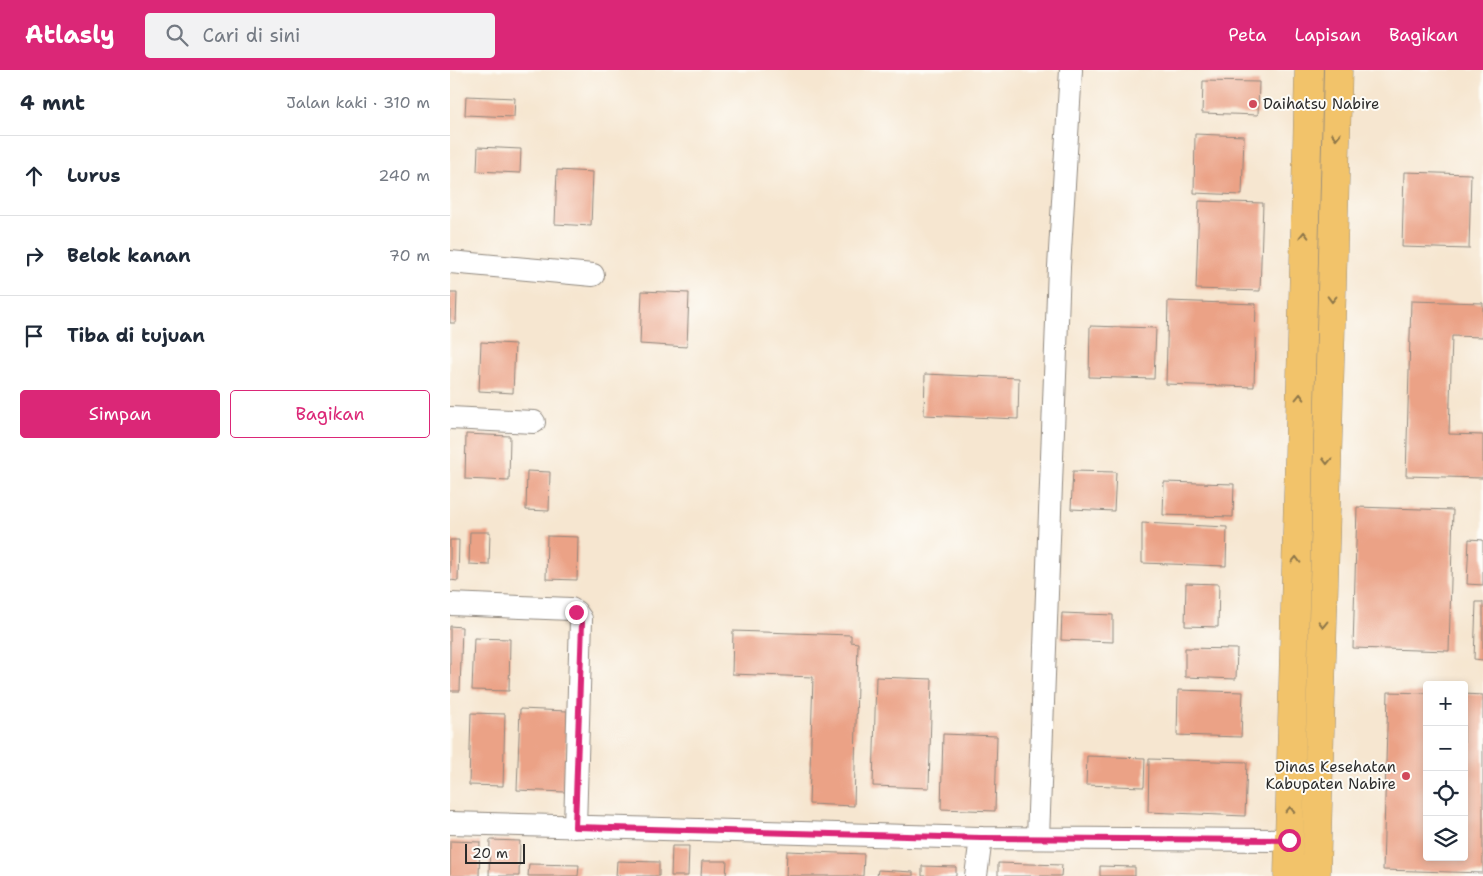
<!DOCTYPE html>
<html lang="id">
<head>
<meta charset="utf-8">
<style>
  :root { --surface:#fff; --page:#f2f2f3; --text:#1f2937; --muted:#747a83; --line:#e0e1e3; --accent:#db2777 }
  body { margin:0; font-family:"Shantell Sans",sans-serif; background:var(--page); color:var(--text) }
  .controls { position:absolute; right:15px; bottom:15px; display:grid; overflow:hidden; border-radius:5px; box-shadow:0 2px 8px #0003 }
  .controls button { width:45px; height:45px; display:grid; place-items:center; padding:0; border:0; border-bottom:1px solid var(--line); background:var(--surface); color:var(--text); font:25px sans-serif }
  .scale { position:absolute; left:15px; bottom:12px; width:60px; box-sizing:border-box; padding-left:5px; border:2px solid #2b2b2b; border-top:0; font-size:14px; line-height:18px; white-space:nowrap; color:#2b2b2b; -webkit-text-stroke:4px #fdfcf7; paint-order:stroke }
  .stop { position:absolute; width:15px; height:15px; margin:-11px; border:4px solid #db2777; border-radius:50%; background:#fff }
  .stop.end { background:#db2777; border-color:#fff; box-shadow:0 1px 5px #0008 }
  .list { margin:0; padding:0; list-style:none }
  h2 { display:flex; justify-content:space-between; align-items:center; height:65px; margin:0; padding:0 20px; font-size:21px }
  h2 small { font-size:16px; font-weight:400; color:var(--muted) }
  .list li { display:grid; grid-template-columns:32px 1fr auto; gap:15px; align-items:center; box-sizing:border-box; height:80px; padding:0 20px; border-top:1px solid var(--line) }
  .list b { display:block; font-size:19px; white-space:nowrap }
  .list em { font-size:16px; font-style:normal; color:var(--muted) }
  .actions { display:flex; gap:10px; padding:15px 20px }
  .actions a { flex:1; padding:11px 0; border:1px solid var(--accent); border-radius:5px; text-align:center; font-size:18px; color:var(--accent) }
  .actions .main { background:var(--accent); color:#fff }
  .icon { flex:none; width:28px; height:28px; fill:none; stroke:currentColor; stroke-width:2; stroke-linecap:round; stroke-linejoin:round }
  .map { position:relative; flex:none; width:1033px; height:806px; overflow:hidden }
  header { display:flex; align-items:center; gap:30px; box-sizing:border-box; height:70px; padding:0 25px; background:var(--accent); color:#fff }
  header strong { font-size:24px }
  nav { display:flex; gap:28px; margin-inline-start:auto; font-size:18px }
  .search { width:350px; height:45px; background:var(--page); display:flex; align-items:center; gap:12px; box-sizing:border-box; padding:0 18px; border-radius:5px; color:var(--muted); font-size:19px }
  main { display:flex }
  aside { flex:1; background:var(--surface) }
  .map>svg:first-child { display:block }
  .building { fill:#eba286 }
  .lines { fill:none; stroke-linecap:round; stroke-linejoin:round }
  .street-casing { stroke:#90887e; stroke-width:24 }
  .primary-casing { stroke:#90887e; stroke-width:29 }
  .street { stroke:#fff; stroke-width:22 }
  .primary { stroke:#f2c36a; stroke-width:28 }
  .oneway { stroke:#8e774a }
  .route { stroke:#db2777; stroke-width:6 }
  .poi-dot { fill:#d1495b; stroke:#fdfcf7; stroke-width:2 }
  .labels { text-anchor:middle; dominant-baseline:central; stroke-width:4; stroke-linejoin:round; paint-order:stroke }
  .poi-label { font-size:15px; fill:#2b2b2b; stroke:#fdfcf7; text-anchor:start }
</style>
</head>
<body>
<header>
<strong>Atlasly</strong>
<div class="search"><svg class="icon" aria-label="search" viewBox="0 0 24 24"><circle cx="10" cy="10" r="6"/><path d="M15 15l6 6"/></svg>Cari di sini</div>
<nav><a>Peta</a><a>Lapisan</a><a>Bagikan</a></nav>
</header>
<main>
<aside>
<h2>4 mnt<small>Jalan kaki · 310 m</small></h2>
<ul class="list">
<li><svg class="icon" aria-label="ahead" viewBox="0 0 24 24"><path d="M12 20V5M6 11l6-6 6 6"/></svg><div><b>Lurus</b></div><em>240 m</em></li>
<li><svg class="icon" aria-label="right" viewBox="0 0 24 24"><path d="M7 20v-9h11M14 6l5 5-5 5"/></svg><div><b>Belok kanan</b></div><em>70 m</em></li>
<li><svg class="icon" aria-label="arrive" viewBox="0 0 24 24"><path d="M6 21V4h12l-3 4 3 4H6"/></svg><div><b>Tiba di tujuan</b></div></li>
</ul>
<div class="actions"><a class="main">Simpan</a><a>Bagikan</a></div>
</aside>
<div class="map">
<svg width="1033" height="806" viewBox="0 0 1033 806">
  <rect width="100%" height="100%" fill="#fdfcf7"/>
  <filter id="ink" filterUnits="userSpaceOnUse"><feTurbulence type="fractalNoise" baseFrequency=".02" numOctaves="2"/><feDisplacementMap in="SourceGraphic" scale="10" xChannelSelector="R" yChannelSelector="G"/><feConvolveMatrix kernelMatrix="1 2 1 2 8 2 1 2 1" color-interpolation-filters="sRGB"/></filter>
  <filter id="wash" filterUnits="userSpaceOnUse"><feTurbulence type="fractalNoise" baseFrequency=".0096" numOctaves="4" result="noise"/><feDisplacementMap in="SourceGraphic" scale="20" xChannelSelector="R" yChannelSelector="G"/><feGaussianBlur stdDeviation="1.12" result="paint"/><feColorMatrix in="noise" values="0 0 0 0 0 0 0 0 0 0 0 0 0 0 0 0 0 1.4 0 .05"/><feComposite in="paint" operator="in"/></filter>
  <g filter="url(#wash)">
    <rect width="100%" height="100%" fill="#f6e6d0"/>
    <g id="blocks">
      <path class="building" d="M753,11L809,12L808,45L752,43Z
        M16,26L65,28L64,47L15,45Z
        M745,64L794,66L792,125L744,123Z
        M28,77L71,79L70,103L27,101Z
        M107,100L143,102L141,156L105,154Z
        M954,102L1021,104L1019,179L952,177Z
        M749,131L813,133L810,221L746,219Z
        M192,221L239,223L237,277L190,274Z
        M0,223H7L6,253H0Z
        M718,231L806,234L804,317L716,314Z
        M961,231L1033,233V267L1002,266L999,364L1033,365V408L956,406Z
        M640,256L706,258L704,309L639,307Z
        M31,272L65,274L63,323L29,321Z
        M475,304L569,308L568,349L474,345Z
        M16,364L60,366L59,411L15,409Z
        M77,401L100,402L99,441L76,440Z
        M623,401L666,402L664,441L621,439Z
        M714,412L784,414L783,447L713,445Z
        M907,437L1003,440L999,581L903,578Z
        M692,453L777,457L776,496L692,493Z
        M20,462H40L39,495L19,494Z
        M97,466L128,467L127,510L96,509Z
        M1019,469L1033,470V515L1017,514Z
        M0,470H9L8,511L0,510Z
        M736,513L769,514L768,557L735,556Z
        M1026,532H1033V590L1024,589Z
        M612,543L663,545V572L611,570Z
        M0,556L12,557L10,621H0Z
        M283,561L401,565V572L408,573L404,736L359,734L363,607L282,604Z
        M24,568L60,569L59,621L22,620Z
        M735,578L787,579L786,609L735,607Z
        M426,607L482,609L479,718L423,716Z
        M728,620L793,622L791,667L727,665Z
        M938,622L977,623V787H1014V624L1033,625V803L933,800Z
        M70,639L117,641L115,722L67,720Z
        M21,643L55,644L53,716L19,715Z
        M493,664L547,666L545,741L491,739Z
        M637,686L695,688L694,717L636,715Z
        M699,689L797,692L795,746L698,742Z
        M40,770L70,771L69,806H39Z
        M0,771L30,772L29,806H0Z
        M222,776H239L238,806H221Z
        M337,781L414,784L413,806H336Z
        M167,791L209,792V806H166Z
        M252,791H277L276,806H251Z
        M548,793L612,795L611,806H548Z
        M79,794L129,795L128,806H78Z
        M472,796L506,797V806H472Z
        M650,796L685,797V806H650Z
        M428,800L463,802V806H427Z"/>
    </g>
  </g>
  <g filter="url(#ink)">
    <use href="#blocks" fill-opacity="0" stroke="#90887e" stroke-width="1"/>
    <g class="lines">
      <g class="street-casing">
        <path id="street" d="M0,192L143,205
          M0,348L84,352
          M0,534L121,539L126,542L131,549L125,757
          M0,753L531,768L839,770
          M588,768L609,197L621,0
          M526,806L531,768"/>
      </g>
      <g class="primary-casing">
        <path id="primary" d="M838,806L859,0
          M866,806L888,0"/>
      </g>
      <use href="#street" class="street"/>
      <use href="#primary" class="primary"/>
    </g>
    <defs><path id="oneway-chevron" d="M-2-3.5L2.5 0L-2 3.5" fill="none" stroke-width="1.6" stroke-linecap="round" stroke-linejoin="round" transform="scale(1.25)"/></defs>
    <g class="oneway">
      <use href="#oneway-chevron" transform="translate(886 66) rotate(91)"/>
      <use href="#oneway-chevron" transform="translate(854 165) rotate(-89)"/>
      <use href="#oneway-chevron" transform="translate(882 229) rotate(91)"/>
      <use href="#oneway-chevron" transform="translate(850 327) rotate(-89)"/>
      <use href="#oneway-chevron" transform="translate(877 391) rotate(91)"/>
      <use href="#oneway-chevron" transform="translate(846 490) rotate(-89)"/>
      <use href="#oneway-chevron" transform="translate(873 554) rotate(91)"/>
      <use href="#oneway-chevron" transform="translate(840 740) rotate(-89)"/>
    </g>
  </g>
  <g class="lines" filter="url(#ink)">
    <path class="route" d="M126,542L132,553L125,757L531,768L839,770"/>
  </g>
  <g class="poi-dot">
    <circle cx="803" cy="34" r="5"/>
    <circle cx="956" cy="706" r="5"/>
  </g>
  <g class="labels">
    <g class="poi-label">
      <text x="813" y="34">Daihatsu Nabire</text>
      <text x="946" y="697" text-anchor="end">Dinas Kesehatan<tspan x="946" dy="17">Kabupaten Nabire</tspan></text>
    </g>
  </g>
</svg>
<div class="controls">
<button>+</button>
<button>−</button>
<button><svg class="icon" aria-label="locate" viewBox="0 0 24 24"><circle cx="12" cy="12" r="6"/><path d="M12 2v4M12 18v4M2 12h4M18 12h4"/></svg></button>
<button><svg class="icon" aria-label="layers" viewBox="0 0 24 24"><path d="M12 4l9 5-9 5-9-5zM3 14l9 5 9-5"/></svg></button>
</div>
<div class="scale">20 m</div>
<div class="stop" style="left:839px;top:770px"></div>
<div class="stop end" style="left:126px;top:542px"></div>
</div>
</main>
</body>
</html>
